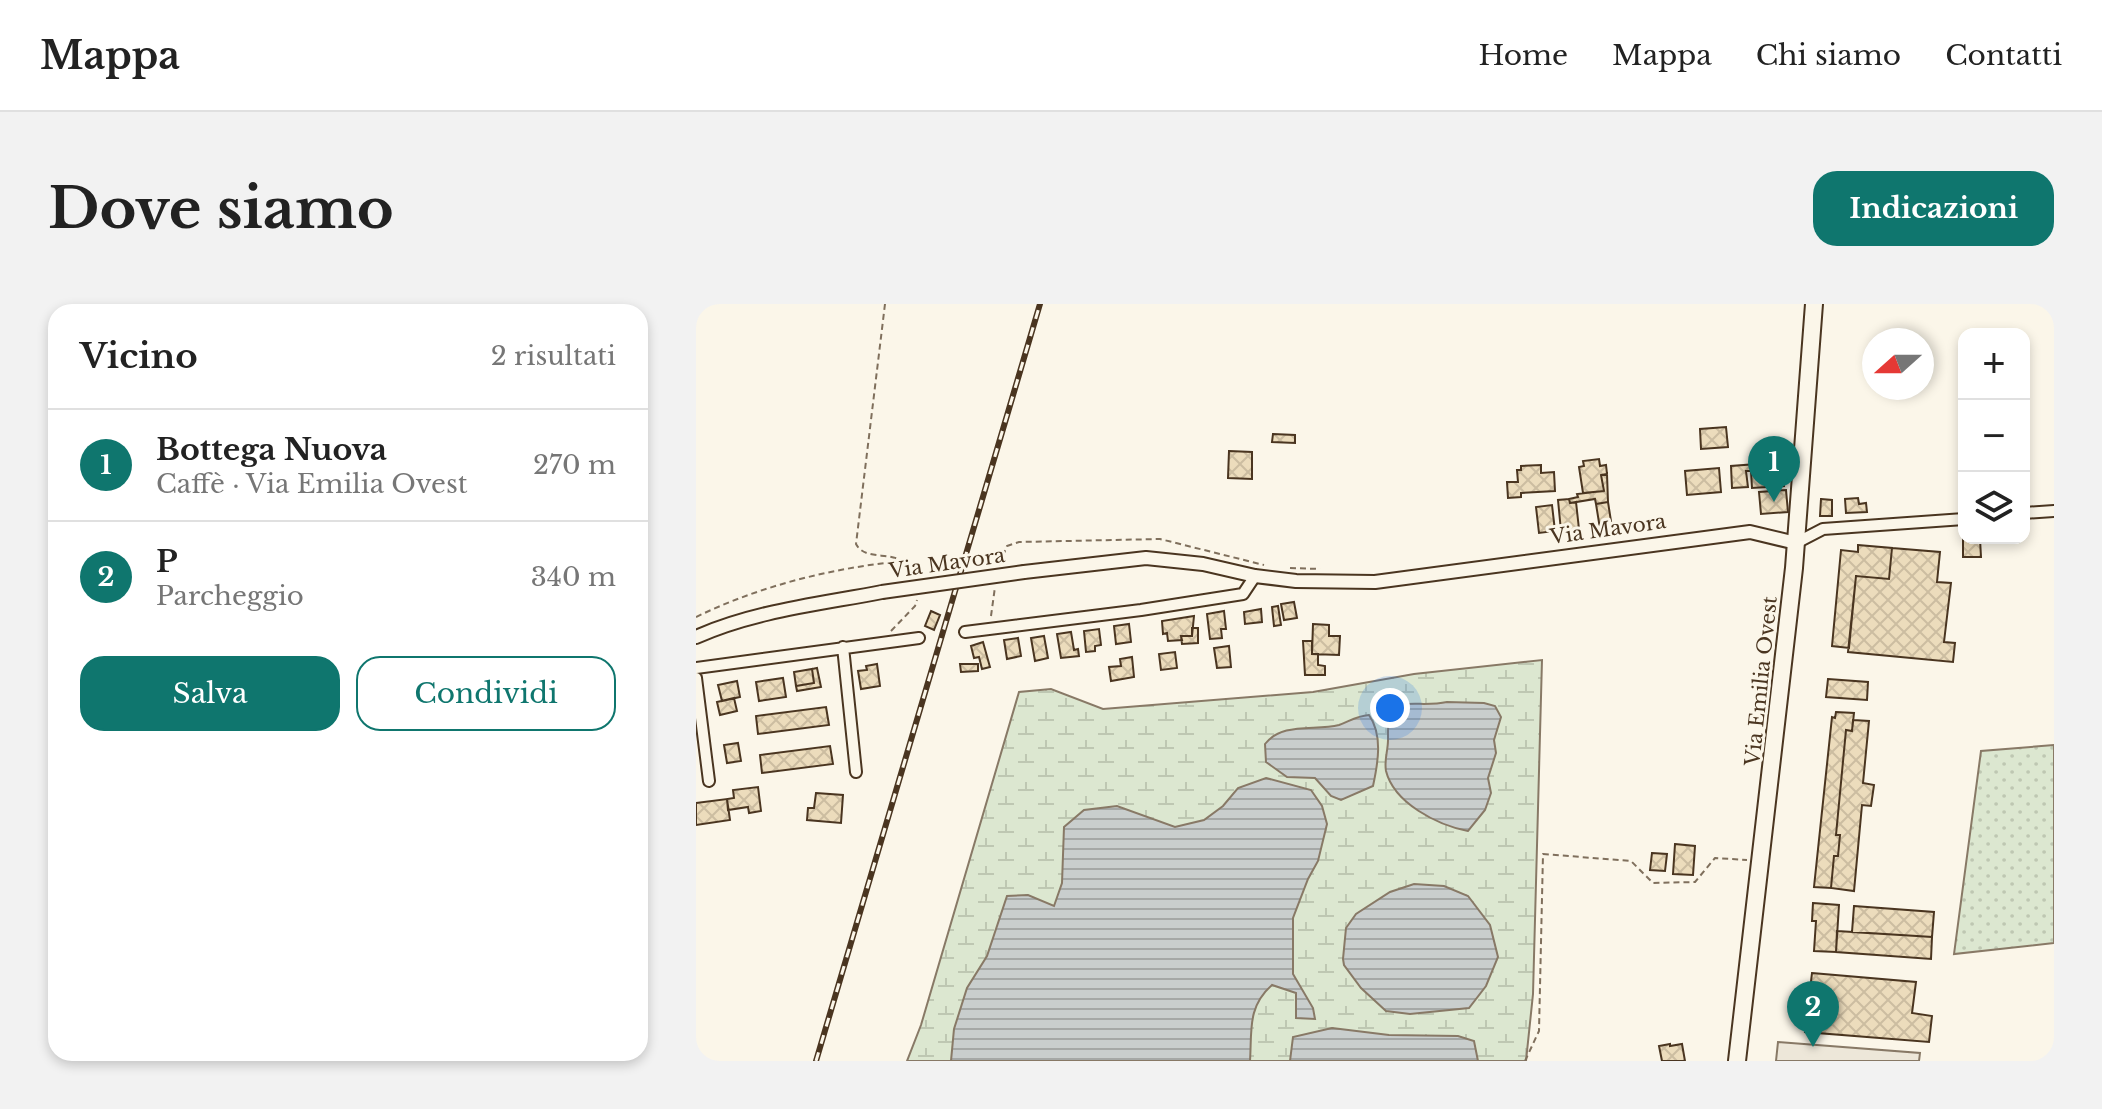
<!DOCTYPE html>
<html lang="it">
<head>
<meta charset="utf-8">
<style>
  :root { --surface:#fff; --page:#f2f2f2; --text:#222; --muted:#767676; --line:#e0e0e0; --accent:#0f766e }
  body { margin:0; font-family:"Libre Baskerville",serif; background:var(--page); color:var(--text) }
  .controls { position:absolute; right:24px; top:24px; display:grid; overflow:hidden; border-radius:16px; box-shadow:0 4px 12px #0003 }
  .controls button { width:72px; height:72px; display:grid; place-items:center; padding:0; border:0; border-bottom:2px solid var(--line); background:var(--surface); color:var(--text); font:40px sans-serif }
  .compass { position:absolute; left:1166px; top:24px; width:72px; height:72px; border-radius:50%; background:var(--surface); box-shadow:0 4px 12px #0003; rotate:249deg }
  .you { position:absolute; left:694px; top:404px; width:28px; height:28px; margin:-20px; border:6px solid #fff; border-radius:50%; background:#1a73e8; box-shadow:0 0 0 12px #1a73e833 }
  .badge { display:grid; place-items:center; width:52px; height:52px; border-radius:50%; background:var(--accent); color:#fff; font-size:26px; font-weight:700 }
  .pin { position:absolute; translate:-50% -66px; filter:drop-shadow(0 2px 4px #0008) }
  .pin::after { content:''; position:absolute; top:42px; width:28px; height:24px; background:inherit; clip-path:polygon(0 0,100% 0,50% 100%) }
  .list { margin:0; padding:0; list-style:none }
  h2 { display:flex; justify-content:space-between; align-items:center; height:104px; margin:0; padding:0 32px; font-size:34px }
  h2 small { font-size:26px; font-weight:400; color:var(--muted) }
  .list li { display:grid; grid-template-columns:52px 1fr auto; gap:24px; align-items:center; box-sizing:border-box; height:112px; padding:0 32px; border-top:2px solid var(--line) }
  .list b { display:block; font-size:30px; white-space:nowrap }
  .list p { margin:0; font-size:26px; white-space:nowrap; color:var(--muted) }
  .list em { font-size:26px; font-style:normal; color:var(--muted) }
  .actions { display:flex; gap:16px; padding:24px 32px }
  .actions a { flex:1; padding:18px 0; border:2px solid var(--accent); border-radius:24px; text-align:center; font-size:28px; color:var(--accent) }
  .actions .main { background:var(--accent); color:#fff }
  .icon { flex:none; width:44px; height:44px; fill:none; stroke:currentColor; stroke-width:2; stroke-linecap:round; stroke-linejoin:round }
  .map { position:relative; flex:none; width:1358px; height:757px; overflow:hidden; border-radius:24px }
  header { display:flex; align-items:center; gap:48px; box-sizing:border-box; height:112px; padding:0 40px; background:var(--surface); border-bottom:2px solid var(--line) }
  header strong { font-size:38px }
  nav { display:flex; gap:44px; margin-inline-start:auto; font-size:28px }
  .intro { display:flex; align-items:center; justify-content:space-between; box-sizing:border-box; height:192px; padding:0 48px }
  h1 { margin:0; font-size:56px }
  .button { padding:20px 36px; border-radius:24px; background:var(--accent); color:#fff; font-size:28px; font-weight:700 }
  main { display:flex; gap:48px; padding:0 48px }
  aside { flex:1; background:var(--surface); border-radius:24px; box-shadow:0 4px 12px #0003 }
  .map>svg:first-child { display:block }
  .grass { fill:url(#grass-dots); stroke:#887966; stroke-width:2 }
  .wetland { fill:url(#wetland-marsh); stroke:#887966; stroke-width:2 }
  .parking { fill:#ede7d9; stroke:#887966; stroke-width:2 }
  .water { fill:url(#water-rules); stroke:#887966; stroke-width:2 }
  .building { fill:url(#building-cross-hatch); stroke:#4a3520; stroke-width:2 }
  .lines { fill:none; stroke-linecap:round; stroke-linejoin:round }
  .minor-casing { stroke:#4a3520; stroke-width:14 }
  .tertiary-casing { stroke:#4a3520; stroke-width:16 }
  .primary-casing { stroke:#4a3520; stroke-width:20 }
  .path { stroke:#7f6f5c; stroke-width:2; stroke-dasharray:6 4; stroke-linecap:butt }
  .minor { stroke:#fbf6e9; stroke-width:10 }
  .tertiary { stroke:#fbf6e9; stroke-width:12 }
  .primary { stroke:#fbf6e9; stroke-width:16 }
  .rail-casing { stroke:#4a3520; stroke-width:6 }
  .rail { stroke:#fbf6e9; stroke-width:3; stroke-dasharray:9; stroke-linecap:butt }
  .tertiary-bridge-casing { stroke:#4a3520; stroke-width:16; stroke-linecap:butt }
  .tertiary-bridge { stroke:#fbf6e9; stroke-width:12 }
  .labels { text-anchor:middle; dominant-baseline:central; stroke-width:6; stroke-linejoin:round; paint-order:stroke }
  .street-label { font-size:20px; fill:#4a3520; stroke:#fbf6e9 }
</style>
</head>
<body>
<header>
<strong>Mappa</strong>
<nav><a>Home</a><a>Mappa</a><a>Chi siamo</a><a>Contatti</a></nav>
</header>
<div class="intro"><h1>Dove siamo</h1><a class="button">Indicazioni</a></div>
<main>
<aside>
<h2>Vicino<small>2 risultati</small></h2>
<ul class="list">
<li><span class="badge">1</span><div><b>Bottega Nuova</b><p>Caffè · Via Emilia Ovest</p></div><em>270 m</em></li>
<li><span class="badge">2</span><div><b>P</b><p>Parcheggio</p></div><em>340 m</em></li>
</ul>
<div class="actions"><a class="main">Salva</a><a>Condividi</a></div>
</aside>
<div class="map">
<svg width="1358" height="757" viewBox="0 0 1358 757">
  <defs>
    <pattern id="grass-dots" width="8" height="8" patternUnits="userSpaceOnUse" patternTransform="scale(2)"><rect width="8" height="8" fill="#dce7d0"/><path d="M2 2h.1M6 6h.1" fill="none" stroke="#bec7b2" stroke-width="1.8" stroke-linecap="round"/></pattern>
    <pattern id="wetland-marsh" width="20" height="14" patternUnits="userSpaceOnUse" patternTransform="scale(2)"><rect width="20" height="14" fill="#dce7d0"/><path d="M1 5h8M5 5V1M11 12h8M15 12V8" fill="none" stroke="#bec7b2"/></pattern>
    <pattern id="water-rules" width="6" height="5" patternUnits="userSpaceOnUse" patternTransform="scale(2)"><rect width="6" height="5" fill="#c9cecd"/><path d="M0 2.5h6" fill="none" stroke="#a5a8a6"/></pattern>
    <pattern id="building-cross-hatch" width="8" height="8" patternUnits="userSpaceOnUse" patternTransform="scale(2)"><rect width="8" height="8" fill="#ecdcbc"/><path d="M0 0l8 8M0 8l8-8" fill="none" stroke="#ccbda1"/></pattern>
  </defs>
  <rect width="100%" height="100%" fill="#fbf6e9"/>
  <path class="grass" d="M1358,441V639L1258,650L1285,447Z"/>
  <path class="wetland" d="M846,356L837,690L830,757H211L225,721L323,388L355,385L407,405L617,388L718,370Z"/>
  <path class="parking" d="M1082,738L1224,749L1223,757H1080Z"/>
  <path class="water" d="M751,398L788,399L799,402L805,413L798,436L800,449L792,474L795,489L789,506L772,527C741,521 698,499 690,467C688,456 692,447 692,436C692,422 691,412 700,401C718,398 733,402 751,398Z
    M673,411C687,431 682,459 677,482L645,496L635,492L619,474L591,473L570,458L569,440C586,418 618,427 643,421C654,417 660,412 673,411Z
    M570,474L615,486L626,502L631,520L622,557L612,575L597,614V670L617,704L619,715L600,714V689L576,681C551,703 556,727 554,757H255L258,725L271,684L291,652L311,592L332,591L358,602L366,579L368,523L388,506L421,502L479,523L508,516L527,502L542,484Z
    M718,580L748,582L772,592L794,621L802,653L790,682L773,704L714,710L690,707L665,684L648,661L647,655L650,624L660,610L694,588Z
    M636,724L693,731L762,732L778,737L782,757H594L597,733Z"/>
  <path class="building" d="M1030,123L1032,143L1005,145L1004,125Z
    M577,130L599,131V139L576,138Z
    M533,147L556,148V175L532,174Z
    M903,155L904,162L910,161L911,170L905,171L908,187L887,189L883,163L888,162L887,157Z
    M1086,158L1088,182L1056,184L1055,167H1050L1052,183L1036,184L1035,162Z
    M845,161V169L858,168L859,187L825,189V193L812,194L811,178H822L821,166H825V162Z
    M1023,164L1025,188L991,191L989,167Z
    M911,170L912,198L900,200L899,195L874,199L873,195L882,193L881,190L908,187L905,171Z
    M1090,186L1092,208L1065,210L1063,188Z
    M1162,194L1163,200L1170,199L1171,208L1150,209L1149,195Z
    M873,195L874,199L880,198L883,225L865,227L862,196Z
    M1125,195L1136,196V212H1124Z
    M912,198L917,230L905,231L900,200Z
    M856,201L859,227L843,229L840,203Z
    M1267,235H1284L1285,253H1267Z
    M1162,241L1196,244L1193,275L1160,272L1153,344L1136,342L1145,246L1162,248Z
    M1196,244L1244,248L1241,278L1255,279L1248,338L1259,339L1257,358L1152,348L1160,272L1193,275Z
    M598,298L601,314L588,316L585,300Z
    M582,302L585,321L578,322L576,303Z
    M565,305L566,318L549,320L548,308Z
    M235,307L244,311L238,326L229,322Z
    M528,307L530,325H525L526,334L514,335L511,310Z
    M498,312L496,332H485L486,336L472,337L471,329L467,330L466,317Z
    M433,320L435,338L420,340L418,322Z
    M617,320L633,321V332H644L643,351L616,350Z
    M496,324H502V339L486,340L485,332H496Z
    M403,325L405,341L399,342V347L390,348L388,327Z
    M375,328L378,346L382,345L383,352L365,354L361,330Z
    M348,332L352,354L339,357L335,334Z
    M322,334L325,352L311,355L308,336Z
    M607,337H616V350H622V361L629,362V371H609Z
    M287,338L294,363L286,365L283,353L278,354L275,342Z
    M533,342L535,363L521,364L518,344Z
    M479,348L481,364L465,366L463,350Z
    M436,353L438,373L415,377L413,363L425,362L424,355Z
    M181,360L184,382L165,385L162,367L171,366L170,362Z
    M264,360H282V367L265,368Z
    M121,364L125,383L101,387L100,382L118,379L116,365Z
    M116,365L118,379L100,382L98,368Z
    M87,374L90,393L63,397L60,378Z
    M1132,375L1172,378L1171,396L1130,393Z
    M41,377L44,393L26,397L22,381Z
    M38,394L41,407L24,411L21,398Z
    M130,403L133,421L62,430L60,412Z
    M1140,408L1158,409L1156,427L1150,426L1140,531H1144L1142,552H1138L1135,584L1118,583L1136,413L1139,414Z
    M1157,416L1173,417L1167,479L1178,481L1175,502L1166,501L1158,587L1135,584L1138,552H1142L1144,531H1140L1150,426L1156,427Z
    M42,439L45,457L31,459L28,441Z
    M134,442L137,460L66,469L64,451Z
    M62,483L65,507L53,509L52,503L32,506L31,495L38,494L37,486Z
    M120,489L147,491L145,519L111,516L112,504H118Z
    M31,495L34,516L0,521V499Z
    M979,540L999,542L997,571L977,570Z
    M956,549L971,550L969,567L954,566Z
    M1117,599L1143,601L1140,648L1118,647L1120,617H1116Z
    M1158,602L1238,608L1236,633L1156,628Z
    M1141,627L1236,633L1235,655L1140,648Z
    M1116,669L1220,678L1216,709L1236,712L1233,738L1109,728Z
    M974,740V742L986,740L989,757H966L963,742Z"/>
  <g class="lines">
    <g class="minor-casing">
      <path id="minor" d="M1328,209L1358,207
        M1100,239L1127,225L1268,215
        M269,328L445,306L547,290L559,272
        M147,343L160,468
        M0,364L223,334
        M0,374L13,477"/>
    </g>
    <g class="tertiary-casing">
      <path id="tertiary" d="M328,268L450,254L507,260L559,272L600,277L679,278L1054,228L1100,239
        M0,333C58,307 124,300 186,288"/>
    </g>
    <g class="primary-casing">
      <path id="primary" d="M1041,757L1098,264L1118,0"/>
    </g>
    <path class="path" d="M189,0L160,240C168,255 188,249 202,255C210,258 217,264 222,271
      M303,261L311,242L323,238L464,235L568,261
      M594,264L624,265
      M295,312L299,283
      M0,313C62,283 128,266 197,258L200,255
      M195,327L219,302L221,296
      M829,757L843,727L847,550L935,557L957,579L999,578L1019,554L1051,556"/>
    <use href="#minor" class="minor"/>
    <use href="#tertiary" class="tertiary"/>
    <use href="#primary" class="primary"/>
    <g class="rail-casing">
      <path id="rail" d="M120,757L344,0"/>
    </g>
    <use href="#rail" class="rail"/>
    <g class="tertiary-bridge-casing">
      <path id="tertiary-bridge" d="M186,288L328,268"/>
    </g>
    <use href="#tertiary-bridge" class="tertiary-bridge"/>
  </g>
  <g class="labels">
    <g class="street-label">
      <text transform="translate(912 225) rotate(-8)">Via Mavora</text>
      <text transform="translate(251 259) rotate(-8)">Via Mavora</text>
      <text transform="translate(1065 377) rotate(-84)">Via Emilia Ovest</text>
    </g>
  </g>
</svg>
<div class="controls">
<button>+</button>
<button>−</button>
<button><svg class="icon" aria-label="layers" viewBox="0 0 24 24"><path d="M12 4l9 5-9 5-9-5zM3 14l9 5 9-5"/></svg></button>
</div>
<svg class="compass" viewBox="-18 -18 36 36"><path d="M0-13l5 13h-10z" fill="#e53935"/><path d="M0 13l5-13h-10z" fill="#767676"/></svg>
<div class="you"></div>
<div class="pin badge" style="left:1078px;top:198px">1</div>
<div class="pin badge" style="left:1117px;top:743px">2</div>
</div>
</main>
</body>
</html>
